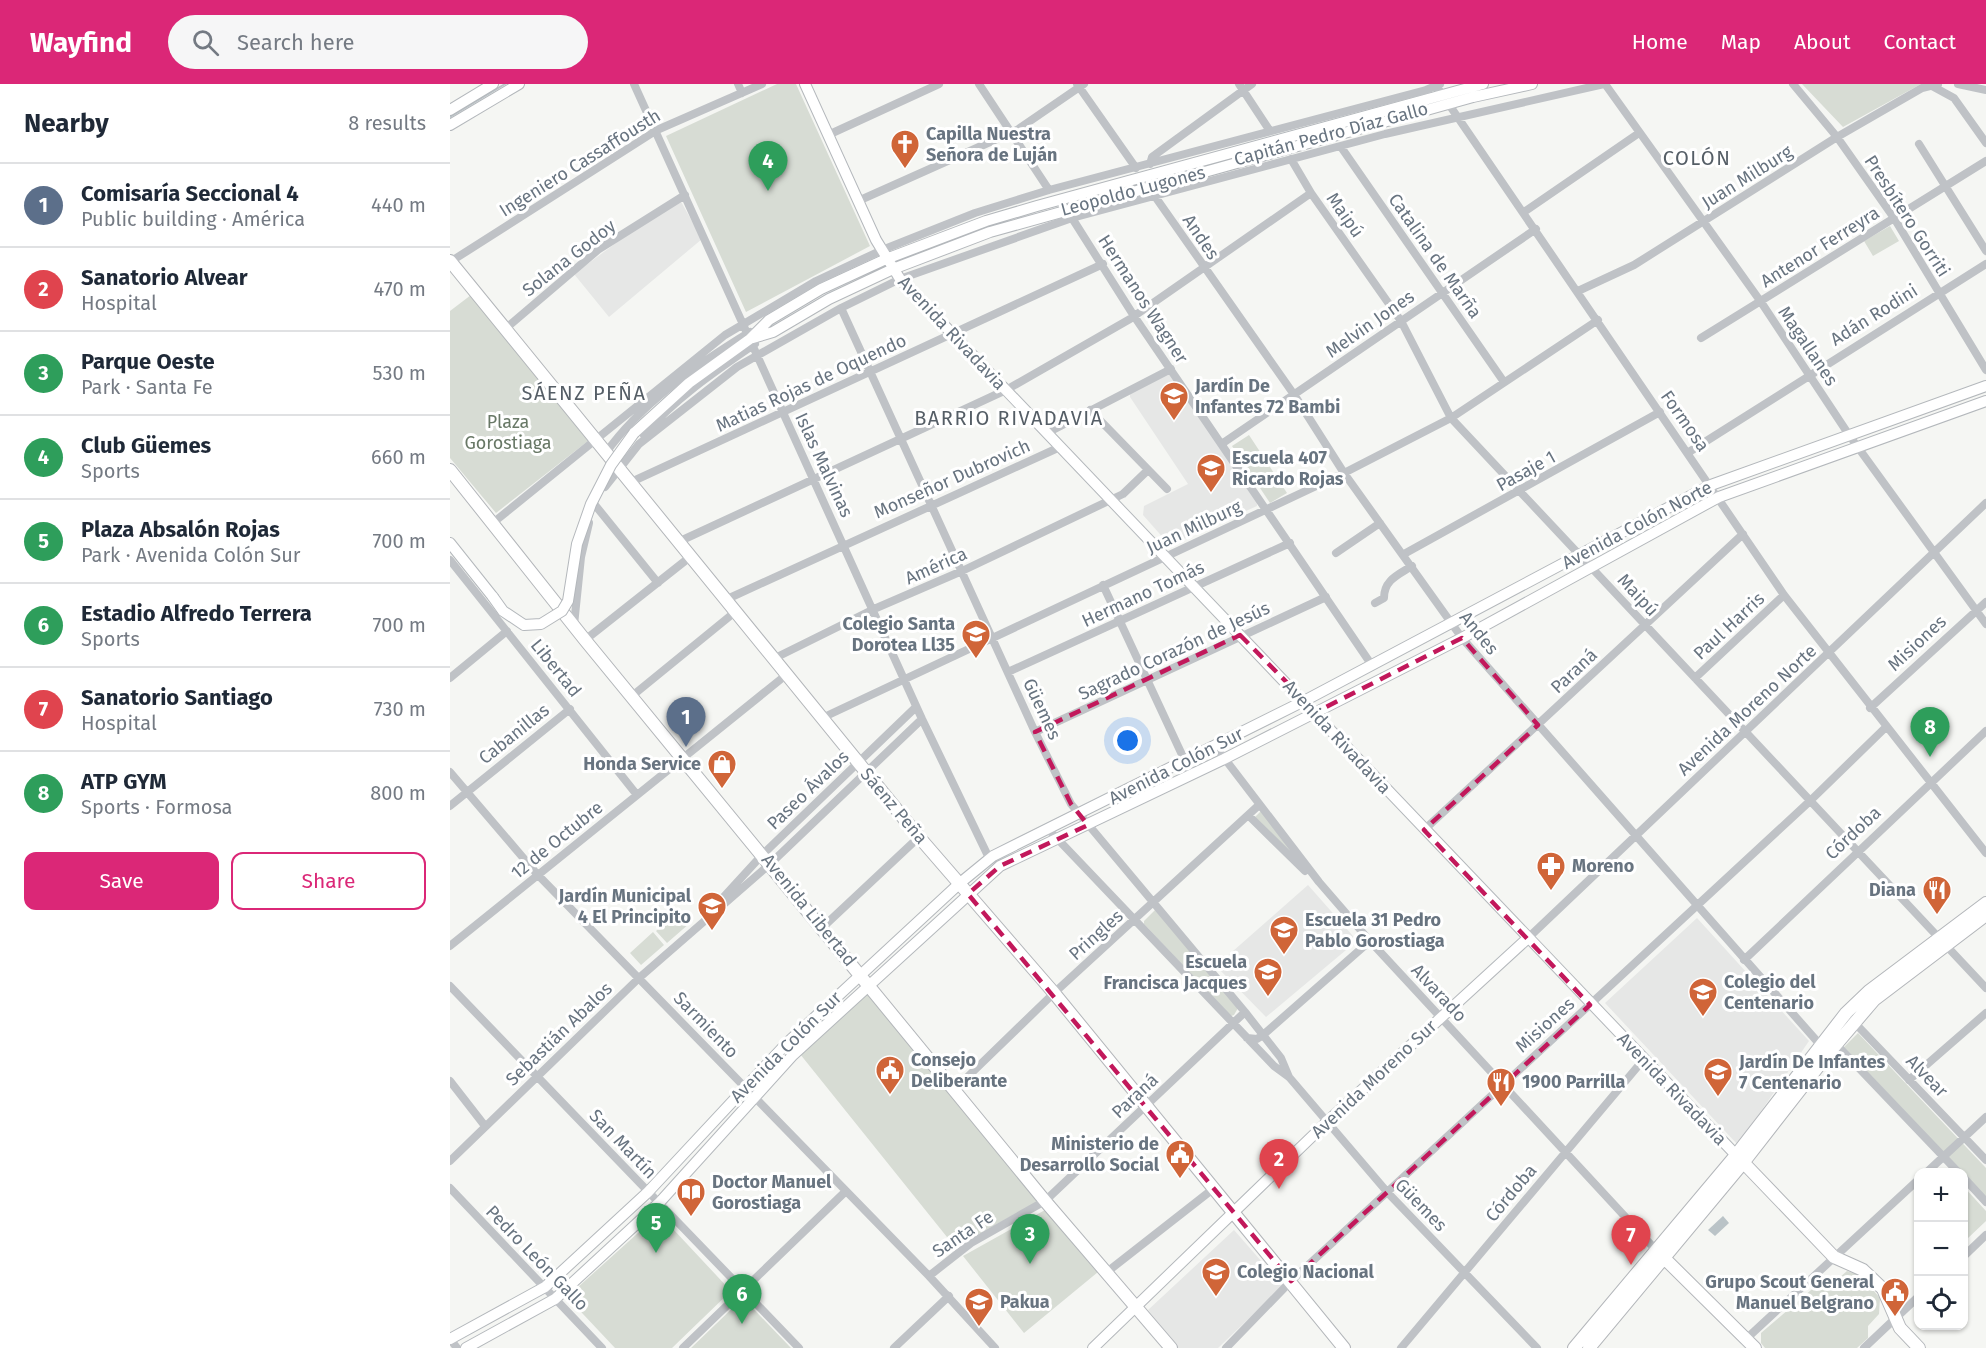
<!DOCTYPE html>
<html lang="en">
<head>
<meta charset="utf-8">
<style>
  :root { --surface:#fff; --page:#f6f6f7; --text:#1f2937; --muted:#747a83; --line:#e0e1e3; --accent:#db2777 }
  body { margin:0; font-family:"Fira Sans",sans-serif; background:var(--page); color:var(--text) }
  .controls { position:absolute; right:18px; bottom:18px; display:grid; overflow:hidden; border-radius:12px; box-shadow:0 2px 4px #0004 }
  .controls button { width:54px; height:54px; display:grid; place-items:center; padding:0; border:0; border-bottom:2px solid var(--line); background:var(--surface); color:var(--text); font:30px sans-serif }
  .you { position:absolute; left:678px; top:657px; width:21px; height:21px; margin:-15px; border:4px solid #fff; border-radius:50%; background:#1a73e8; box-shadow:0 0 0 9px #1a73e833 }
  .badge { display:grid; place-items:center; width:39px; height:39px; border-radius:50%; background:var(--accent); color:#fff; font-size:20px; font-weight:700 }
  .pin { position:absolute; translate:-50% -50px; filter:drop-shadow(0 2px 3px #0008) }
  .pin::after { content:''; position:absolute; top:32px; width:21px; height:18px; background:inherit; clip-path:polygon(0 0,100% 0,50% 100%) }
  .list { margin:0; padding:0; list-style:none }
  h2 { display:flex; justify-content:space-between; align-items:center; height:78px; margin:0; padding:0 24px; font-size:26px }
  h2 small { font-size:20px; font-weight:400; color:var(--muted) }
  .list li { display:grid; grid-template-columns:39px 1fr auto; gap:18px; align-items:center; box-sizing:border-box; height:84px; padding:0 24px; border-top:2px solid var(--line) }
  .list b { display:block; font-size:22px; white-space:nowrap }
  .list p { margin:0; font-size:20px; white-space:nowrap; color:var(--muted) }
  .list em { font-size:20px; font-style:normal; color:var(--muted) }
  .actions { display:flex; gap:12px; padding:18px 24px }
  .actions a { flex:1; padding:14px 0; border:2px solid var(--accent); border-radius:12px; text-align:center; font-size:21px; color:var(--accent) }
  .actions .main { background:var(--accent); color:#fff }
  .icon { flex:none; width:33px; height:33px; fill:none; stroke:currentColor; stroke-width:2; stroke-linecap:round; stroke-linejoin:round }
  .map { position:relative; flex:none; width:1536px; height:1264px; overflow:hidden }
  header { display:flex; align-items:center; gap:36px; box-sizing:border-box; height:84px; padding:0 30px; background:var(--accent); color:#fff }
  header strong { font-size:28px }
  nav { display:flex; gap:33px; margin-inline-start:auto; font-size:21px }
  .search { width:420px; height:54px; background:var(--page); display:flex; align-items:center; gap:15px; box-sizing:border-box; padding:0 21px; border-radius:33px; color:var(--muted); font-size:22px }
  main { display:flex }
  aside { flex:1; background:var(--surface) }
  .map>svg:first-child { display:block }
  .built { fill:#e6e7e6 }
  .green { fill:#d7dcd4 }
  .water { fill:#bac3c7 }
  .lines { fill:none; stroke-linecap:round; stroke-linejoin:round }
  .stream { stroke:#bac3c7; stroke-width:2 }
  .secondary-casing { stroke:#b4b8bc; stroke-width:12 }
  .primary-casing { stroke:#b3b6ba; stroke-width:14 }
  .street { stroke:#bfc2c6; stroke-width:8 }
  .secondary { stroke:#fff; stroke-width:10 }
  .primary { stroke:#fff; stroke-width:12 }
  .secondary-bridge-casing { stroke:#b4b8bc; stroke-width:12; stroke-linecap:butt }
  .secondary-bridge { stroke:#fff; stroke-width:10 }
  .marked { fill:none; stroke:#c2185b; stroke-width:4.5; stroke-dasharray:12 8; stroke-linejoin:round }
  .labels { text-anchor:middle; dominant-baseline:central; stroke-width:6; stroke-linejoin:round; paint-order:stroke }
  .poi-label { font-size:18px; font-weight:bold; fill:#687480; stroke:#fff; text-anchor:start }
  .street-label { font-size:18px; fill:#687480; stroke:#fff }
  .park-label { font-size:18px; fill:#687866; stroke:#fff }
  .neighbourhood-label { font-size:20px; letter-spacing:1.5px; fill:#555e66; stroke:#fff }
</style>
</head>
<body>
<header>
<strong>Wayfind</strong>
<div class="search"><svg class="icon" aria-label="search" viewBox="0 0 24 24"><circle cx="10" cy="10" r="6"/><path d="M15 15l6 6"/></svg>Search here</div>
<nav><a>Home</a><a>Map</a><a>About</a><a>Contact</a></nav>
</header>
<main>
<aside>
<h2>Nearby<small>8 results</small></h2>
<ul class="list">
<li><span class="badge" style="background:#5c6f8a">1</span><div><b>Comisaría Seccional 4</b><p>Public building · América</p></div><em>440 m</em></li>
<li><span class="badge" style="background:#e0444e">2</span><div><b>Sanatorio Alvear</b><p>Hospital</p></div><em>470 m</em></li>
<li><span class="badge" style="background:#2e9e5b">3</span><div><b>Parque Oeste</b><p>Park · Santa Fe</p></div><em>530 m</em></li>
<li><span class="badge" style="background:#2e9e5b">4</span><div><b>Club Güemes</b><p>Sports</p></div><em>660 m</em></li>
<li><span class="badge" style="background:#2e9e5b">5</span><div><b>Plaza Absalón Rojas</b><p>Park · Avenida Colón Sur</p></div><em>700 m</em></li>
<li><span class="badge" style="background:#2e9e5b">6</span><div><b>Estadio Alfredo Terrera</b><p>Sports</p></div><em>700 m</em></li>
<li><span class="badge" style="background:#e0444e">7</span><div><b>Sanatorio Santiago</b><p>Hospital</p></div><em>730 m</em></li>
<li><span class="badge" style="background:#2e9e5b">8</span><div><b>ATP GYM</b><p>Sports · Formosa</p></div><em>800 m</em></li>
</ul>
<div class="actions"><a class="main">Save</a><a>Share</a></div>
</aside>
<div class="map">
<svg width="1536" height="1264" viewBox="0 0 1536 1264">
  <rect width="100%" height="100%" fill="#f5f6f3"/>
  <path class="built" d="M230,116L252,155L159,233L124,190L170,156Z
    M717,290L722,292L807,418V422L725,459L716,457L693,431L694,422L738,400L680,313V310Z
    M858,801L903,852L902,861L816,933L766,882Z
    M1247,834L1359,957L1288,1061L1155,919Z
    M784,1146L833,1202L768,1264H728L698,1226Z"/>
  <path class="green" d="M327,0H346L420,162L296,228L216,52Z
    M1352,0H1471L1393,43Z
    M1440,142L1449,157L1423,172L1414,157Z
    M21,211L138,357L46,429L0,374V227Z
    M799,351L837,409L820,419L782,362Z
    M811,727L848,777L805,733Z
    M706,825L788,924L784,931L781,932L694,840V837Z
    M229,826L240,839L217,859L206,847Z
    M203,848L214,861L191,881L180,869Z
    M420,905L591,1116L505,1163L350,970Z
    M1408,949L1536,1084V1113L1394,963Z
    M1514,1103L1536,1127V1137L1517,1155L1514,1151Z
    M595,1126L648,1188L574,1249L513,1172Z
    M209,1130L281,1207L222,1264H165L117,1213Z
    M1397,1187L1410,1191L1430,1214L1429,1230L1418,1242V1254L1407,1264H1315L1311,1259V1249L1368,1200H1382Z
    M293,1214L341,1264H241Z"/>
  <path class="water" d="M1273,1132L1279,1139L1265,1152L1258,1146Z"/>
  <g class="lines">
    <path class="stream" d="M0,33L55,0"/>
    <g class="secondary-casing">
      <path id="secondary" d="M355,0L426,156L450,195L1286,1071
        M0,26L43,0
        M0,41L69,0
        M303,254L323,248L379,215L443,185L540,148L1023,13L1082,0
        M184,349L239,299L300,255L319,236L371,205L436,175L536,137L587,122L1033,0
        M0,459L43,513
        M0,1255L95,1203L198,1108L336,960L510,799L543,772L854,617L1261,401L1536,302
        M16,1264L105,1215L209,1119L343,971L550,782L774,675L1012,554L1269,413L1536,317
        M643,1264L878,1037L1078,854"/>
    </g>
    <g class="primary-casing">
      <path id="primary" d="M0,177L469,753L604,909L894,1264
        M0,386L135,556L595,1117L721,1264
        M1289,1074L1384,1173L1413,1186L1433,1205L1450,1244L1469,1264
        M1208,1168L1305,1264
        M1124,1264L1286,1071L1396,929L1419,907L1536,819
        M1139,1264L1293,1079L1378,970L1424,916L1536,831"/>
    </g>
    <path class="street" d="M184,0L472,635L539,774
      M288,0L292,9
      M529,0L599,106
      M627,0L686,84
      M789,0L820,47
      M985,0L1334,511L1536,769
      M1155,0L1311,218L1399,351L1536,540
      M1343,0L1387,53L1444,134L1536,286
      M1508,0L1536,6
      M1482,2L1504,14L1536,59
      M378,51L489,0
      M1469,60L1536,167
      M891,63L1054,298
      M841,75L861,109L951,237L1001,334L1536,904
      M700,80L702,73L802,0
      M704,111L845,312L894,389L1012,554L1373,964
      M408,117L567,46L634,0
      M1074,128L1189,49
      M622,134L684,232L921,580
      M0,178L207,46L312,0
      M1128,207L1184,181L1387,53L1472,4L1488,0
      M391,224L585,648L621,720L795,928L831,974L839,993
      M55,245L149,165L235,111
      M1251,254L1536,77
      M640,326L717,405
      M597,349L721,285
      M194,351C224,315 267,286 305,260
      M773,359L1086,145
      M1239,368L1536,180
      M155,370C191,319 248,280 300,248
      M179,399L653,180
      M155,403L189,360L287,283L391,224L450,195L622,134L935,50L1154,0
      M145,421L208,499
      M44,438L275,251L366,197L432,166L525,129L599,106L976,6L990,0
      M228,458L556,306L680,235L861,109
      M886,469L930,439
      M954,470L1210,328
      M0,476L187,711
      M653,501L741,690
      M275,516L610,363
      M925,519L934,514C934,496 948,491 962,482
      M124,541L131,473L139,439
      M135,556L240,473
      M323,575L424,525L512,487L673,410L698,386
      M558,588L840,459
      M0,594L57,547
      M1245,594L1334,511
      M182,612L285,528
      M1420,624L1536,518
      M372,634L894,389L1001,334L1148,236
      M585,648L876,513
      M765,662L869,798L920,857L1205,1165
      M0,688L87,790L479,1192L545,1264
      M0,722L120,625
      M798,731L855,787
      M599,746L824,982L839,993L938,1109L1087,1264
      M974,746L1293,450
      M259,829L313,770L466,623
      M373,843L469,753
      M1078,854L1536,419
      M0,862L336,591
      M1294,876L1536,647
      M0,902L349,1264
      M1402,936L1536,1076
      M797,954L807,955L813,951L920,857
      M1385,959L1508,1088
      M1459,996L1536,929
      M0,997L35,1042
      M505,1005L604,909L809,721
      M0,1077L189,894L320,780L472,635
      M1477,1088L1536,1033
      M1514,1094L1536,1118
      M0,1104L152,1264
      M1514,1172L1536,1151
      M657,1188L763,1105
      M479,1192L521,1159L595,1117L795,928
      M0,1255L7,1264
      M1296,1255L1468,1096
      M233,1264L396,1107
      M444,1264L499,1212
      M776,1264L841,1197L1360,717L1436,643
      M951,1264L1194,975
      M1414,1264L1468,1213"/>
    <use href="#secondary" class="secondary"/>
    <use href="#primary" class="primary"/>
    <g class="secondary-bridge-casing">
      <path id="secondary-bridge" d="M43,513L53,527L74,541L91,540L112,527L118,517L127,460L141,420L161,381L184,349"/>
    </g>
    <use href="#secondary-bridge" class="secondary-bridge"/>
  </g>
  <path class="marked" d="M790,551L866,628L1012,554L1088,641L974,746L1140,921L841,1197L518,810L550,782L638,741L621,720L585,648Z"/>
  <defs>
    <g id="church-pin" transform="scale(1.5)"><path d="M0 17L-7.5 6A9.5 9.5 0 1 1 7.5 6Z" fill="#d06538" stroke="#fff"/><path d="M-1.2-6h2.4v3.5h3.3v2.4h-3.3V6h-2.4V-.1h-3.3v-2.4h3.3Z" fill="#fff"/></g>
    <g id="school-pin" transform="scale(1.5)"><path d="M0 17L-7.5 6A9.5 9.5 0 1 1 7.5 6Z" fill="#d06538" stroke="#fff"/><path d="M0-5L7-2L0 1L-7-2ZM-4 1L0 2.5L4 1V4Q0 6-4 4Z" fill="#fff"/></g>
    <g id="shop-pin" transform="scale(1.5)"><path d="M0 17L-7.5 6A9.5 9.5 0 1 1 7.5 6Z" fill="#d06538" stroke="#fff"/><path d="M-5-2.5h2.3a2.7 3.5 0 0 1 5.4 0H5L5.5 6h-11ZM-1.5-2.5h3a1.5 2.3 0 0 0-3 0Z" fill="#fff"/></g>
    <g id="pharmacy-pin" transform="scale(1.5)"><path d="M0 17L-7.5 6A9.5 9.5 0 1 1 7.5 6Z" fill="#d06538" stroke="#fff"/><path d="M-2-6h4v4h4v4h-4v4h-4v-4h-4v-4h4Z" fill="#fff"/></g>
    <g id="restaurant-pin" transform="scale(1.5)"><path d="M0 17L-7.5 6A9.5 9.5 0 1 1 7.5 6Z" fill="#d06538" stroke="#fff"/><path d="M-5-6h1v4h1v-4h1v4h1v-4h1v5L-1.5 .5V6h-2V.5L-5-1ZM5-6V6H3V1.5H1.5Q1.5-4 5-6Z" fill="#fff"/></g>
    <g id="civic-pin" transform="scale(1.5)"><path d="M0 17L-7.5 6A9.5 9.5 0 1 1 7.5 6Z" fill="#d06538" stroke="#fff"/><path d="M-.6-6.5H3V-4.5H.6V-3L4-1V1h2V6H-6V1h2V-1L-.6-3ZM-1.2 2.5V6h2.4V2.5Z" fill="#fff"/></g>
    <g id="library-pin" transform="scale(1.5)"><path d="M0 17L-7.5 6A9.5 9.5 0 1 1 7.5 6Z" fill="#d06538" stroke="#fff"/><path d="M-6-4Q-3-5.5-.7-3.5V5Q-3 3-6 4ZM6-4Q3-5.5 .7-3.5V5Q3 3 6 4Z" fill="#fff"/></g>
  </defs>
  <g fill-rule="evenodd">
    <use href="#church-pin" x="455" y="60"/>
    <use href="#school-pin" x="724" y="312"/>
    <use href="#school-pin" x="761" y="384"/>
    <use href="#school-pin" x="526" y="550"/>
    <use href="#shop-pin" x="272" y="680"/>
    <use href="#pharmacy-pin" x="1101" y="782"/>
    <use href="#restaurant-pin" x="1487" y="806"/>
    <use href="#school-pin" x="262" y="822"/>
    <use href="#school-pin" x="834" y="846"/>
    <use href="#school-pin" x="818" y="888"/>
    <use href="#school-pin" x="1253" y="908"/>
    <use href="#civic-pin" x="440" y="986"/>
    <use href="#school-pin" x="1268" y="988"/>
    <use href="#restaurant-pin" x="1051" y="998"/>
    <use href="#civic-pin" x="730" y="1070"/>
    <use href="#library-pin" x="241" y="1108"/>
    <use href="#school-pin" x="766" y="1188"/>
    <use href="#civic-pin" x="1445" y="1208"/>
    <use href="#school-pin" x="529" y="1218"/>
  </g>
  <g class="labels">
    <g class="poi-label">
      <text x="476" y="50">Capilla Nuestra<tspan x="476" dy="21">Señora de Luján</tspan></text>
      <text x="745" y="302">Jardín De<tspan x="745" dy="21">Infantes 72 Bambi</tspan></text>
      <text x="782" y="374">Escuela 407<tspan x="782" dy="21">Ricardo Rojas</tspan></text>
      <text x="505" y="540" text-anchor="end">Colegio Santa<tspan x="505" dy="21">Dorotea Ll35</tspan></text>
      <text x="251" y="680" text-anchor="end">Honda Service</text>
      <text x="1122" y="782">Moreno</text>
      <text x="1466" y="806" text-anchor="end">Diana</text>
      <text x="241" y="812" text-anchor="end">Jardín Municipal<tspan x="241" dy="21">4 El Principito</tspan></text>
      <text x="855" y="836">Escuela 31 Pedro<tspan x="855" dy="21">Pablo Gorostiaga</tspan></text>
      <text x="797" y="878" text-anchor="end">Escuela<tspan x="797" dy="21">Francisca Jacques</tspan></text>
      <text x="1274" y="898">Colegio del<tspan x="1274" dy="21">Centenario</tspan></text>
      <text x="461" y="976">Consejo<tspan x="461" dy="21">Deliberante</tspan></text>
      <text x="1289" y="978">Jardín De Infantes<tspan x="1289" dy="21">7 Centenario</tspan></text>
      <text x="1072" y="998">1900 Parrilla</text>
      <text x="709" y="1060" text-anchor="end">Ministerio de<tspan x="709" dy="21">Desarrollo Social</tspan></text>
      <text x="262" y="1098">Doctor Manuel<tspan x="262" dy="21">Gorostiaga</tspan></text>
      <text x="787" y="1188">Colegio Nacional</text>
      <text x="1424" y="1198" text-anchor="end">Grupo Scout General<tspan x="1424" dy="21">Manuel Belgrano</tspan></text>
      <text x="550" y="1218">Pakua</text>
    </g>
    <g class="street-label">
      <text transform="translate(881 50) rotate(-15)">Capitán Pedro Díaz Gallo</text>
      <text transform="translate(130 79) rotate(-32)">Ingeniero Cassaffousth</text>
      <text transform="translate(1297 93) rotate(-32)">Juan Milburg</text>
      <text transform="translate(683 107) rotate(-15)">Leopoldo Lugones</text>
      <text transform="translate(895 131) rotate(55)">Maipú</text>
      <text transform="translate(1457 132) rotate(57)">Presbítero Gorriti</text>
      <text transform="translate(751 153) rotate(56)">Andes</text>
      <text transform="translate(1370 163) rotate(-32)">Antenor Ferreyra</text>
      <text transform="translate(985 172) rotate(55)">Catalina de Marña</text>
      <text transform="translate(119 174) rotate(-38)">Solana Godoy</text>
      <text transform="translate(693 215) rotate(57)">Hermanos Wagner</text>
      <text transform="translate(1424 231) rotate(-32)">Adán Rodini</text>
      <text transform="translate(920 240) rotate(-35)">Melvin Jones</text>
      <text transform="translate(502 249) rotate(47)">Avenida Rivadavia</text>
      <text transform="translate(1358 262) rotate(56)">Magallanes</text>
      <text transform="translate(361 299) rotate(-25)">Matias Rojas de Oquendo</text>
      <text transform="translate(1235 337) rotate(55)">Formosa</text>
      <text transform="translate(374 381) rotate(65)">Islas Malvinas</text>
      <text transform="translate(1076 387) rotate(-29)">Pasaje 1</text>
      <text transform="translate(502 395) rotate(-24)">Monseñor Dubrovich</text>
      <text transform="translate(1187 441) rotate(-28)">Avenida Colón Norte</text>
      <text transform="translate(744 443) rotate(-25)">Juan Milburg</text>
      <text transform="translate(486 482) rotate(-24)">América</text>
      <text transform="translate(693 510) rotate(-25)">Hermano Tomás</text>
      <text transform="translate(1188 511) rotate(47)">Maipú</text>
      <text transform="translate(1279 542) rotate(-43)">Paul Harris</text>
      <text transform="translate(1029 549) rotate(51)">Andes</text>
      <text transform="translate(1467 559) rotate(-43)">Misiones</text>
      <text transform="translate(724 567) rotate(-25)">Sagrado Corazón de Jesús</text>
      <text transform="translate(106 584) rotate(51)">Libertad</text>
      <text transform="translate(1124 587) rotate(-43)">Paraná</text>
      <text transform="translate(592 625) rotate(65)">Güemes</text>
      <text transform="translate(1297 626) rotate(-43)">Avenida Moreno Norte</text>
      <text transform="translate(64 650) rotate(-39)">Cabanillas</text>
      <text transform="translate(887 653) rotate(47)">Avenida Rivadavia</text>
      <text transform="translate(726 682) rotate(-27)">Avenida Colón Sur</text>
      <text transform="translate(358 706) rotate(-44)">Paseo Ávalos</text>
      <text transform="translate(444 722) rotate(50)">Sáenz Peña</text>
      <text transform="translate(1403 749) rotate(-43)">Córdoba</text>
      <text transform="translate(107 756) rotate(-39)">12 de Octubre</text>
      <text transform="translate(359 826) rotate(51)">Avenida Libertad</text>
      <text transform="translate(646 851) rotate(-42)">Pringles</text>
      <text transform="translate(989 909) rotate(47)">Alvarado</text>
      <text transform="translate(256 941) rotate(46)">Sarmiento</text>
      <text transform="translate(1095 941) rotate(-42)">Misiones</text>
      <text transform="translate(109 950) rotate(-44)">Sebastián Abalos</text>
      <text transform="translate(336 963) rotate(-45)">Avenida Colón Sur</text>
      <text transform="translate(1477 992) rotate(46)">Alvear</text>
      <text transform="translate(924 995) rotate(-43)">Avenida Moreno Sur</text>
      <text transform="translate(1222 1005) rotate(46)">Avenida Rivadavia</text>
      <text transform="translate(685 1012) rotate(-43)">Paraná</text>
      <text transform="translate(173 1060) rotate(46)">San Martín</text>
      <text transform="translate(1061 1109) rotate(-50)">Córdoba</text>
      <text transform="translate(971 1121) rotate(46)">Güemes</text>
      <text transform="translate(513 1150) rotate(-34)">Santa Fe</text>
      <text transform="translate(87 1174) rotate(46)">Pedro León Gallo</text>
    </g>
    <g class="park-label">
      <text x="58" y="338">Plaza<tspan x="58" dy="21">Gorostiaga</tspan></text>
    </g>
    <g class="neighbourhood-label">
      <text x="1247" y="74">COLÓN</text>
      <text x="134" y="309">SÁENZ PEÑA</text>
      <text x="559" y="334">BARRIO RIVADAVIA</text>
    </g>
  </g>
</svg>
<div class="controls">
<button>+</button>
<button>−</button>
<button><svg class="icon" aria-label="locate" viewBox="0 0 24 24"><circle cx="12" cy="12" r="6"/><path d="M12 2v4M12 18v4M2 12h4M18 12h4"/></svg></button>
</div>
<div class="you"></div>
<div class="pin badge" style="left:236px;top:663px;background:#5c6f8a">1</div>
<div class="pin badge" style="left:829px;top:1105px;background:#e0444e">2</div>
<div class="pin badge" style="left:580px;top:1180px;background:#2e9e5b">3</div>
<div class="pin badge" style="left:318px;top:107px;background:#2e9e5b">4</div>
<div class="pin badge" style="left:206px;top:1169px;background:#2e9e5b">5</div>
<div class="pin badge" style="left:292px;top:1240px;background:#2e9e5b">6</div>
<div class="pin badge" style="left:1181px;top:1181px;background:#e0444e">7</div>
<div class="pin badge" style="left:1480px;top:673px;background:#2e9e5b">8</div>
</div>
</main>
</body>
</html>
